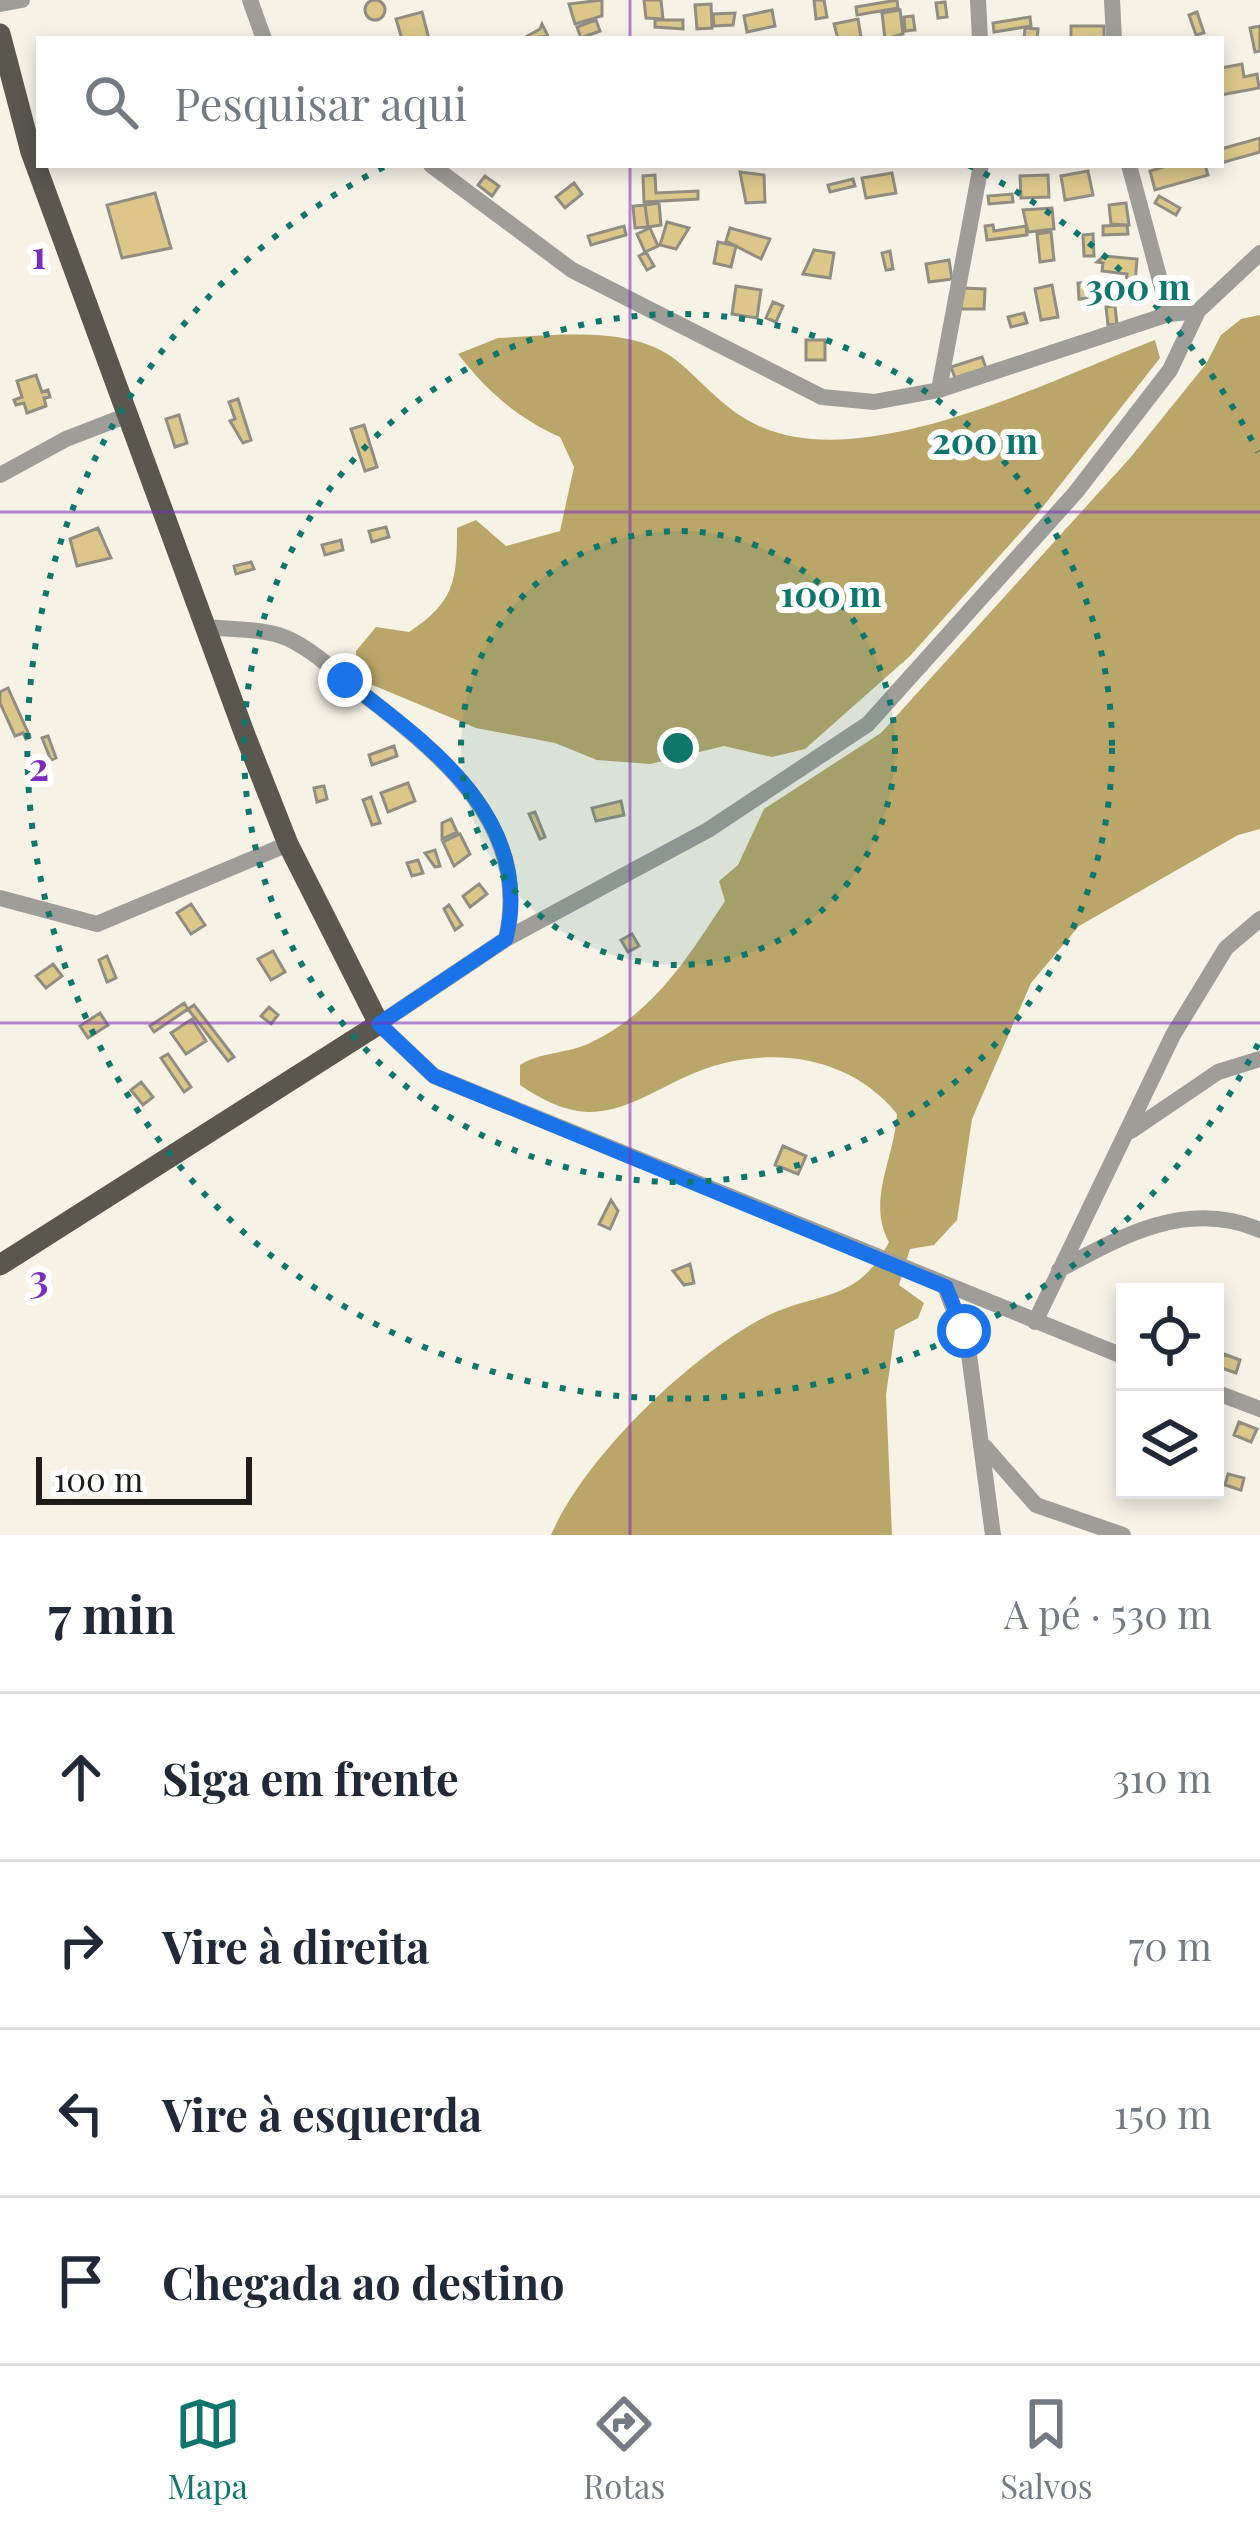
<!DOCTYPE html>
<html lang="pt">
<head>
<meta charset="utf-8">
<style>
  :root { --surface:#fff; --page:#f2f2f3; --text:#1f2937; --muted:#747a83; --line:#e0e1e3; --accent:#0f766e }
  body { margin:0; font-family:"Playfair Display",serif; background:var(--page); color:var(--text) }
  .controls { position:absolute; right:36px; bottom:36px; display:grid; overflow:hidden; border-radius:0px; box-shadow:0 6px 18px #0003 }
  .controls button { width:108px; height:108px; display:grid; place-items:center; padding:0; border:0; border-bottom:3px solid var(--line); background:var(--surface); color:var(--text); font:60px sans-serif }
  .scale { position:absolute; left:36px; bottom:30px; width:216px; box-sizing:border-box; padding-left:12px; border:6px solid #1e1c18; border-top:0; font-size:33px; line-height:42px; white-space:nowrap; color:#1e1c18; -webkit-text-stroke:9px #fff; paint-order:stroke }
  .stop { position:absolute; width:36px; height:36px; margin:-27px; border:9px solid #1a73e8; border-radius:50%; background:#fff }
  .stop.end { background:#1a73e8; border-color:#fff; box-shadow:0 3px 12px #0008 }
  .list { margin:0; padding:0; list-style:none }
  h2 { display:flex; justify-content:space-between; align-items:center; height:156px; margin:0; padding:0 48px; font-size:51px }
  h2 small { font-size:39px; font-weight:400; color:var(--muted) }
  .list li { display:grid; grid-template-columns:78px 1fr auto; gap:36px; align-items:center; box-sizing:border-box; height:168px; padding:0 48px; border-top:3px solid var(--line) }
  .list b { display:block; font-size:45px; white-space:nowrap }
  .list em { font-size:39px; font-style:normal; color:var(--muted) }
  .icon { flex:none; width:66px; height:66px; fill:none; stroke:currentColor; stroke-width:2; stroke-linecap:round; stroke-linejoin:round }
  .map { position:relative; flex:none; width:1260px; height:1535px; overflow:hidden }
  .search { position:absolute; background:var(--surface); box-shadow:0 6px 18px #0003; left:36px; right:36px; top:36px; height:132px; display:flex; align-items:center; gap:30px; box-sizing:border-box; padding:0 42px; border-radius:0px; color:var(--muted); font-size:45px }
  .sheet { height:828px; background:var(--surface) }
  nav { display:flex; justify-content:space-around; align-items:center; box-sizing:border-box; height:168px; border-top:3px solid var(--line); background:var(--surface); font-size:33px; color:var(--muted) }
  nav a { display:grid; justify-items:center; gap:6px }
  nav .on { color:var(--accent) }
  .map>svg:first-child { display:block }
  .water { fill:#baa669 }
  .building { fill:#dcc789; stroke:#918d82; stroke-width:3 }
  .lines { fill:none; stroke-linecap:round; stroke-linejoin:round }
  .minor { stroke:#9e9d98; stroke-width:16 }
  .major { stroke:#5a574f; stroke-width:21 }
  .route { stroke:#1a73e8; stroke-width:15 }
  .grid { fill:none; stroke:#7b2cbf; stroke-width:3; stroke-opacity:0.55 }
  .ring { fill:none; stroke:#0f766e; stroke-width:6; stroke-dasharray:6 12 }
  .grid-label { font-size:39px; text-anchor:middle; font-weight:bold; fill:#7b2cbf; stroke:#fff; stroke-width:12; stroke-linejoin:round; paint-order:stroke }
  .centre { fill:#0f766e; stroke:#fff; stroke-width:6 }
  .ring-label { font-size:36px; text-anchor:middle; font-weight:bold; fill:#0f766e; stroke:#fff; stroke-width:12; stroke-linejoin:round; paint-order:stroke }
</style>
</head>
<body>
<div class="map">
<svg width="1260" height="1535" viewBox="0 0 1260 1535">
  <rect width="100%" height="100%" fill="#f6f2e6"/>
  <path class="water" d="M1260,315V829L1238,835L1079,926L1031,983L972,1119L957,1220L934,1245L910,1249L899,1285L924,1303L918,1318L895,1330L886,1395L892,1535H551C585,1457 687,1359 761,1319C815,1290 856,1306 889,1242C866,1201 895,1157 897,1114C846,1050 755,1044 685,1077C654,1091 624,1112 589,1112C565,1112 539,1098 520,1085V1065C540,1052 567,1054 590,1043C654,1013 688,957 725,901L719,881L738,865L764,809L881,733L1130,458L1206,364L1221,335L1241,319Z
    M498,338C551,336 631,324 676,360C702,381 723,408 753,423C860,479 1051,379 1155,340L1160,358L1038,513L910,656L805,749L772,757L724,746L650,764L597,760L555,743L476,728L358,679L356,651L376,627L409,632C455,602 457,580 457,528L476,520L506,546L560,531L574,467L560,437C516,417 487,391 458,354Z"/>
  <path class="building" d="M602,0V16L575,24L569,4Z
    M644,0H661L663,19L646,18Z
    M814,0H824L827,17L816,19Z
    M897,0L898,8L857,15L856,7Z
    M365 10a10 10 0 1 1 20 0a10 10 0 1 1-20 0Z
    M945,2L947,17L938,18L936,3Z
    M711,4L712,28L697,29L695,5Z
    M772,10L775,26L747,32L744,16Z
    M900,10L903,34L885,39L882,13Z
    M422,12L429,39H402L396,19Z
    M1197,12L1204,33L1196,35L1189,15Z
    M735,13L733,25L714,26L713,14Z
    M913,16L915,30L905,31L904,17Z
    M1030,17L1031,26L994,32L993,23Z
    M858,19L861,37L838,39L834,24Z
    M596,20L600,31L581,38L577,27Z
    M655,20H683V29L655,27Z
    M542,24L548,36L522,39L540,29Z
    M1071,26H1104V39H1071Z
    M1260,26V51L1255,52L1250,28Z
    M1025,28L1038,29L1037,39H1024Z
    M1242,64L1244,77L1257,74L1259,88L1221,95V68Z
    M1260,138V152L1221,163V149Z
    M1170,165H1205L1208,175L1155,190L1150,171Z
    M1088,171L1093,195L1065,200L1061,176Z
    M740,172L764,175L765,202L746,203Z
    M892,173L896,193L866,198L862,178Z
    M655,175L656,193L698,191V199L644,202L643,176Z
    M1048,175L1049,197L1021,198L1020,176Z
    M485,176L499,186L492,196L478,185Z
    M853,179L855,186L830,192L828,185Z
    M574,183L582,194L565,208L556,197Z
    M155,193L171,248L122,258L107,205Z
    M1012,194L1013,202L989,204L988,196Z
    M1159,196L1180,208L1176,215L1155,203Z
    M659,203L661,225L648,227L645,205Z
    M1126,203L1129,225L1111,224L1109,205Z
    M645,205L648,227L635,228L633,206Z
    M1052,208L1054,229L1028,232L1023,210Z
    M667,222L689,228L676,249L660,245Z
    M993,225L994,231L1026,226L1027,235L987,240L985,226Z
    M1127,225L1128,234L1103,235V226Z
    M624,226L626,235L591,245L588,236Z
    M650,228L658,246L645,252L637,234Z
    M730,228L770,239L761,259L726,241Z
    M1051,232L1054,260L1040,262L1037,234Z
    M1093,234L1094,256H1084L1083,235Z
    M718,242L736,246L731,267L714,263Z
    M814,250L834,253L830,278L803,274Z
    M890,251L893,269L886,270L882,253Z
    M646,252L654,266L647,270L639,256Z
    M1104,256L1137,259L1135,283L1126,282L1127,274L1102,271L1103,263L1097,262Z
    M949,260L952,279L929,282L926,264Z
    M1100,281L1101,297L1079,299L1078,283Z
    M1112,284L1137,288L1135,298L1111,294Z
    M1052,285L1058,317L1041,320L1035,289Z
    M736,286L761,290L757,318L732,314Z
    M962,288L985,289L984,309H961Z
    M773,302L783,306L776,322L766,318Z
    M1115,306L1117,324L1108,325L1106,307Z
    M1024,313L1027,323L1011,327L1008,317Z
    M806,340H825V360H806Z
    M982,357L986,368L955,378L951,367Z
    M36,375L42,392L48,390L50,397L44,398L46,406L27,413L24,403L16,405L14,400L22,397L17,381Z
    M238,399L251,440L243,443L230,421L235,419L229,402Z
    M179,415L187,443L175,447L166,419Z
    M364,425L377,467L365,471L351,429Z
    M386,527L389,537L372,542L369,531Z
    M98,528L111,558L77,566L70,539Z
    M341,540L343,550L325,555L322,545Z
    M251,562L254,569L236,574L234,566Z
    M8,688L30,737L26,739L23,733L15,736L0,703V692Z
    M48,736L56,758L51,760L42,738Z
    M394,746L397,756L372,765L369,755Z
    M408,783L415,801L388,812L381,793Z
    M324,786L327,799L317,802L314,788Z
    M371,797L380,823L372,825L363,800Z
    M621,801L624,815L596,821L592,808Z
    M535,812L545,837L540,839L529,814Z
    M451,819L457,832L442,839V823Z
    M460,834L470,854L454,866L443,842Z
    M435,850L440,866L435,867L425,853Z
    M418,860L423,873L412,876L407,863Z
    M479,884L487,894L470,907L463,896Z
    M191,904L205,925L191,934L177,913Z
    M449,905L462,925L455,930L444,909Z
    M632,934L639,946L628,952L621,940Z
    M273,951L285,972L271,980L258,959Z
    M107,956L116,978L107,982L99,960Z
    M53,964L62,976L46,988L36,976Z
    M184,1003L188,1009L154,1032L150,1026Z
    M194,1005L234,1057L228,1061L188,1009Z
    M269,1007L278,1015L271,1024L261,1016Z
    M100,1013L108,1025L88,1038L80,1026Z
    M192,1019L206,1041L186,1054L171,1033Z
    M168,1054L191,1087L184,1092L161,1058Z
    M141,1082L153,1097L143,1105L131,1090Z
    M783,1146L806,1156L798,1174L775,1165Z
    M611,1200L618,1211L610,1229L599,1224Z
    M690,1264L694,1283L684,1285L673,1271Z
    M1224,1354L1240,1360L1236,1373L1219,1367Z
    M1239,1422L1257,1429L1251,1442L1234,1435Z
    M1228,1474L1244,1478L1241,1490L1225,1485Z"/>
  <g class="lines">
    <path class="minor" d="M250,0L264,39
      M978,0L980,39
      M1112,0L1114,39
      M0,4L22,0
      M431,165L572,270L822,397L874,402L939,390L1169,314L1198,311
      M1129,165L1169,314
      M939,390L981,165
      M0,475L66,439L128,415
      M207,627C232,630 265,628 289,639C316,652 340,676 363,694C443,756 532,827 506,939
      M0,898L97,924L288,844
      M1131,1131L1218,1072L1260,1059
      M1059,1270C1123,1235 1188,1199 1260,1230
      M945,1287L968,1347L993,1535
      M1035,1322L1173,1035L1226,948L1260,919
      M1125,1357L434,1076L379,1024L506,939L708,830L868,724L1076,492L1170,370L1198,311L1260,253
      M1215,1392L1260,1409
      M985,1447L1036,1505L1123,1535"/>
    <path class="major" d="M0,34L31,152L245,735L288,844L379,1024L0,1265"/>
  </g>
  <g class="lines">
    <path class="route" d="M345,680C429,745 535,818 506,939L379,1024L434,1076L946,1287L964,1331"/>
  </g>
  <path class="grid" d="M630,0V39M630,165V1535M0,512H1260M0,1023H1260"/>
  <circle cx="678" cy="748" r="217" fill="#0f766e" fill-opacity=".12"/>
  <g class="ring">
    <circle cx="678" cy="748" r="217"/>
    <circle cx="678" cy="748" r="434"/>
    <path d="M1258 1044A651 651 0 1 1 388 165M968 165A651 651 0 0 1 1258 452"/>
  </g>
  <g class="grid-label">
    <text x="39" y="269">1</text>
    <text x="39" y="781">2</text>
    <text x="39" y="1293">3</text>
  </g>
  <circle cx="678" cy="748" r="18" class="centre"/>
  <g class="ring-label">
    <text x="1138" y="300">300 m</text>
    <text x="985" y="454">200 m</text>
    <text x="831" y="607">100 m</text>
  </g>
</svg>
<div class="controls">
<button><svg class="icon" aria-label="locate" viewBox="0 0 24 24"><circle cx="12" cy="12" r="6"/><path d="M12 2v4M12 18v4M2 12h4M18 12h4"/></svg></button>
<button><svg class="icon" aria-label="layers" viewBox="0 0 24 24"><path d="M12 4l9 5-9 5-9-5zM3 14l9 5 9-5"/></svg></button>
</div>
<div class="scale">100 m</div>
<div class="stop" style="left:964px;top:1331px"></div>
<div class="stop end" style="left:345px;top:680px"></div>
<div class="search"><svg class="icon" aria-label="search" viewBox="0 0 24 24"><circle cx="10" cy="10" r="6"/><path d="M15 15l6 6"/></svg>Pesquisar aqui</div>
</div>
<section class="sheet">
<h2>7 min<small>A pé · 530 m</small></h2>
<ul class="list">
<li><svg class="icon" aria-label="ahead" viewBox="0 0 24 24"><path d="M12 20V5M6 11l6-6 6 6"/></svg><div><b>Siga em frente</b></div><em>310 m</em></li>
<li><svg class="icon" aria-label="right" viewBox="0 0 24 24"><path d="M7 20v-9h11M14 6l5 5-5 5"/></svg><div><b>Vire à direita</b></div><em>70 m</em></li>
<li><svg class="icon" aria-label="left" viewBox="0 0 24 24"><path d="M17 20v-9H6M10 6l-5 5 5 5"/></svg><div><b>Vire à esquerda</b></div><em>150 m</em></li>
<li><svg class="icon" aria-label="arrive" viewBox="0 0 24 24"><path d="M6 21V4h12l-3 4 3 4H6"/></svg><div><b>Chegada ao destino</b></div></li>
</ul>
</section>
<nav>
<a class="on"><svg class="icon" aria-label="map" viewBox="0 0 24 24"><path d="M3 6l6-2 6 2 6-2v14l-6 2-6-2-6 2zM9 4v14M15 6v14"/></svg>Mapa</a>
<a><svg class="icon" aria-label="directions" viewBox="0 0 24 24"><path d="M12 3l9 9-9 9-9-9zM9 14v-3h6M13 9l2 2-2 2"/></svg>Rotas</a>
<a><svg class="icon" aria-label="saved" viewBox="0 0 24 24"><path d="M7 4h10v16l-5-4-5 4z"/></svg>Salvos</a>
</nav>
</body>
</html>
